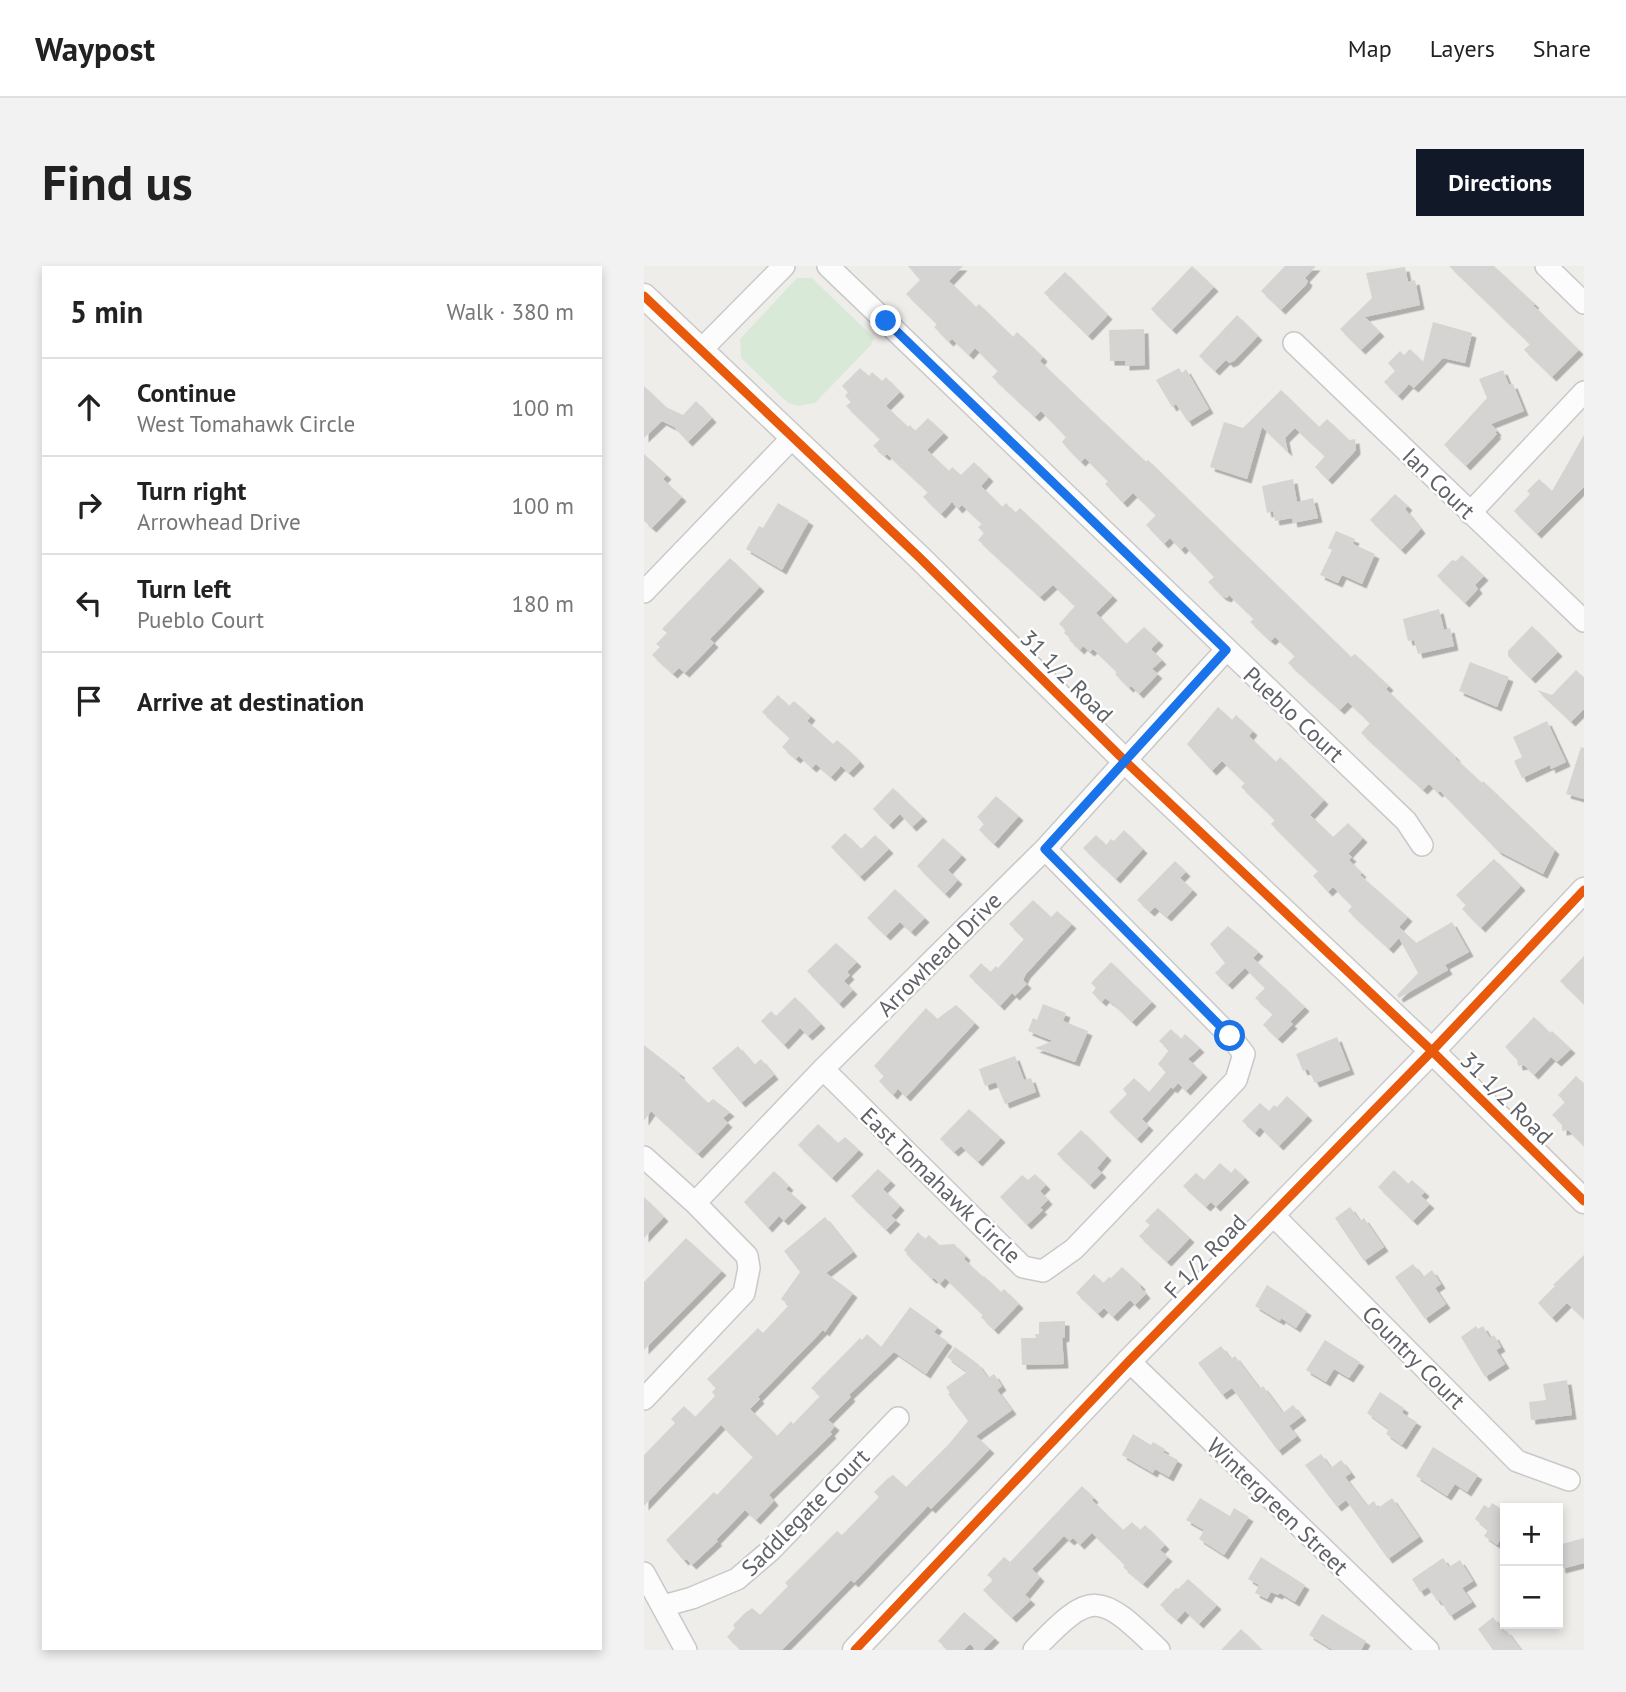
<!DOCTYPE html>
<html lang="en">
<head>
<meta charset="utf-8">
<style>
  :root { --surface:#fff; --page:#f2f2f2; --text:#222; --muted:#767676; --line:#e0e0e0; --accent:#111827 }
  body { margin:0; font-family:"PT Sans",sans-serif; background:var(--page); color:var(--text) }
  .controls { position:absolute; right:21px; bottom:21px; display:grid; overflow:hidden; border-radius:0px; box-shadow:0 4px 10px #0003 }
  .controls button { width:63px; height:63px; display:grid; place-items:center; padding:0; border:0; border-bottom:2px solid var(--line); background:var(--surface); color:var(--text); font:35px sans-serif }
  .stop { position:absolute; width:21px; height:21px; margin:-16px; border:5px solid #1a73e8; border-radius:50%; background:#fff }
  .stop.end { background:#1a73e8; border-color:#fff; box-shadow:0 2px 7px #0008 }
  .list { margin:0; padding:0; list-style:none }
  h2 { display:flex; justify-content:space-between; align-items:center; height:91px; margin:0; padding:0 28px; font-size:30px }
  h2 small { font-size:23px; font-weight:400; color:var(--muted) }
  .list li { display:grid; grid-template-columns:46px 1fr auto; gap:21px; align-items:center; box-sizing:border-box; height:98px; padding:0 28px; border-top:2px solid var(--line) }
  .list b { display:block; font-size:26px; white-space:nowrap }
  .list p { margin:0; font-size:23px; white-space:nowrap; color:var(--muted) }
  .list em { font-size:23px; font-style:normal; color:var(--muted) }
  .icon { flex:none; width:38px; height:38px; fill:none; stroke:currentColor; stroke-width:2; stroke-linecap:round; stroke-linejoin:round }
  .map { position:relative; flex:none; width:940px; height:1384px; overflow:hidden; border-radius:0px }
  header { display:flex; align-items:center; gap:42px; box-sizing:border-box; height:98px; padding:0 35px; background:var(--surface); border-bottom:2px solid var(--line) }
  header strong { font-size:33px }
  nav { display:flex; gap:38px; margin-inline-start:auto; font-size:24px }
  .intro { display:flex; align-items:center; justify-content:space-between; box-sizing:border-box; height:168px; padding:0 42px }
  h1 { margin:0; font-size:49px }
  .button { padding:18px 32px; border-radius:0px; background:var(--accent); color:#fff; font-size:24px; font-weight:700 }
  main { display:flex; gap:42px; padding:0 42px }
  aside { flex:1; background:var(--surface); border-radius:0px; box-shadow:0 4px 10px #0003 }
  .map>svg:first-child { display:block }
  .green { fill:#d9e9d7 }
  .building { fill:#d5d4d3; filter:url(#shadow) }
  .lines { fill:none; stroke-linecap:round; stroke-linejoin:round }
  .minor-casing { stroke:#c9c9c9; stroke-width:24 }
  .tertiary-casing { stroke:#c9c9c9; stroke-width:27 }
  .minor { stroke:#fcfcfc; stroke-width:21 }
  .tertiary { stroke:#fcfcfc; stroke-width:24 }
  .cycleway-casing { stroke:#fff; stroke-width:13 }
  .cycleway { stroke:#e8590c; stroke-width:9 }
  .route { stroke:#1a73e8; stroke-width:9 }
  .labels { text-anchor:middle; dominant-baseline:central; stroke-width:5; stroke-linejoin:round; paint-order:stroke }
  .street-label { font-size:23px; fill:#5f6267; stroke:#fff }
</style>
</head>
<body>
<header>
<strong>Waypost</strong>
<nav><a>Map</a><a>Layers</a><a>Share</a></nav>
</header>
<div class="intro"><h1>Find us</h1><a class="button">Directions</a></div>
<main>
<aside>
<h2>5 min<small>Walk · 380 m</small></h2>
<ul class="list">
<li><svg class="icon" aria-label="ahead" viewBox="0 0 24 24"><path d="M12 20V5M6 11l6-6 6 6"/></svg><div><b>Continue</b><p>West Tomahawk Circle</p></div><em>100 m</em></li>
<li><svg class="icon" aria-label="right" viewBox="0 0 24 24"><path d="M7 20v-9h11M14 6l5 5-5 5"/></svg><div><b>Turn right</b><p>Arrowhead Drive</p></div><em>100 m</em></li>
<li><svg class="icon" aria-label="left" viewBox="0 0 24 24"><path d="M17 20v-9H6M10 6l-5 5 5 5"/></svg><div><b>Turn left</b><p>Pueblo Court</p></div><em>180 m</em></li>
<li><svg class="icon" aria-label="arrive" viewBox="0 0 24 24"><path d="M6 21V4h12l-3 4 3 4H6"/></svg><div><b>Arrive at destination</b></div></li>
</ul>
</aside>
<div class="map">
<svg width="940" height="1384" viewBox="0 0 940 1384">
  <defs>
    <filter id="shadow"><feDropShadow dx="4.5" dy="4.5" stdDeviation="0" flood-color="#0004"/></filter>
  </defs>
  <rect width="100%" height="100%" fill="#eeedea"/>
  <path class="green" d="M153,12H168L230,72L226,80L171,137L155,140L144,137L97,92L96,73Z"/>
  <path class="building" d="M264,0H319L305,15L332,41L335,38L369,71L373,66L399,91L396,95L448,145L502,196L504,194L707,391L711,388L745,420L742,423L812,491L811,492L838,517L839,515L911,584L899,608L854,585L796,525L794,527L785,518L779,524L717,467L726,457L704,436L696,444L644,397L651,390L631,371L627,375L620,369L606,356L610,353L585,329L583,332L578,330L564,316L570,311L541,280L537,284L526,272L520,278L508,265L502,259L512,249L489,227L479,237L461,218L464,215L441,192L437,196L424,183L418,176L422,171L397,145L391,151L348,111L354,105L331,82L325,89L308,73L305,76L290,61L293,58L262,28L276,14Z
    M548,0L570,21L528,64L507,43Z
    M641,0H672L661,12L664,15L662,19L637,44L617,25Z
    M805,0H850L891,38L889,39L935,84L908,111L880,84L886,78Z
    M761,1L764,16L771,14L776,39L721,51L736,66L717,84L696,63L728,32L722,7Z
    M421,6L464,49L444,70L400,27Z
    M593,49L614,70L590,95L585,97L582,94L571,105L555,90Z
    M789,56L828,67L821,97L799,92L770,122L765,118L754,130L740,116L751,105L744,97L756,85L760,89L766,83L779,96Z
    M500,63L501,99L481,100V95H466L465,64Z
    M216,102L225,110L228,106L238,115L242,111L256,126L242,140L264,161L266,159L271,165L284,152L300,167L283,184L305,205L308,201L317,209L330,196L345,211L337,220L358,241L362,237L371,247L376,242L469,330L452,347L482,378L500,361L515,375L507,383L518,394L508,403L514,408L495,428L487,420L485,422L471,408L473,406L449,383L446,386L439,380L436,384L425,374L427,373L420,367L422,364L415,358L431,340L409,319L396,331L334,274L340,267L334,261L338,258L318,239L314,243L308,236L297,248L279,231L284,226L243,188L241,190L229,180L236,173L202,140L207,136L201,130L204,126L198,120Z
    M535,102L538,107L542,103L565,143L544,156L532,138L528,141L512,114Z
    M859,104L865,119L869,118L880,145L847,158L853,165L851,167L853,168L822,200L800,179L843,132L835,113Z
    M0,120L22,141L39,149L52,135L68,152L44,176L30,161L18,155L0,172Z
    M637,124L675,161L683,153L705,174L711,173L712,184L684,214L671,201L681,190L651,162L641,172L644,186L618,161L603,213L566,201L580,156L599,162Z
    M940,169V221L893,268L870,245L886,228L883,225L895,213L908,225Z
    M0,188L23,209L19,213L38,231L8,262L0,255Z
    M649,213L653,236L669,232L674,252L649,257L648,252L631,255L629,245L623,247L618,220Z
    M751,228L764,240L761,243L777,263L757,284L726,254Z
    M134,237L165,255L138,304L102,283L115,260L119,262Z
    M692,265L711,273L709,278L731,288L718,318L698,309L694,317L676,309L688,284L684,282Z
    M818,289L840,310L831,319L834,323L821,337L793,310L808,294L812,295Z
    M86,292L116,321L66,373L70,377L41,407L35,402L29,408L8,389L16,381L12,378L23,367L18,363Z
    M795,343L800,364L806,362L810,380L774,388L770,374L764,375L759,353Z
    M888,360L914,386L887,413L864,390V385Z
    M826,396L865,411L853,441L815,425Z
    M932,404L940,412V443L927,456L893,424L908,429Z
    M134,429L145,440L150,435L167,450L163,455L189,478L193,474L208,487L216,496L205,507L197,500L187,511L172,498L168,502L155,490L152,493L138,481L146,472L118,446Z
    M574,441L588,454L592,449L609,465L605,470L632,496L636,491L680,534L666,549L689,571L704,557L719,572L704,588L708,591L705,594L718,607L716,609L764,651L755,661L772,677L808,656L825,686L801,699L804,704L755,732L753,729L774,707L755,672L745,683L704,645L708,640L689,621L684,626L669,610L674,605L627,558L631,554L597,521L601,517L578,495L568,505L543,478Z
    M903,455L922,496L907,503L906,499L878,512L870,495L878,491L869,471Z
    M937,481L940,482V533L922,528Z
    M249,522L279,551L268,561L256,548L245,559L229,543Z
    M352,530L375,550L350,578L335,564L340,558L333,551Z
    M480,564L499,583L472,613L439,582L452,569L462,579L467,573L470,575Z
    M201,567L217,583L231,569L245,583L216,611L187,581Z
    M299,572L318,589L304,604L314,614L301,628L273,600Z
    M850,593L877,620L837,662L818,643L822,639L812,629Z
    M531,595L542,606L536,612L549,624L523,651L511,641L506,646L493,634Z
    M251,623L281,652L267,666L256,656L242,670L223,652Z
    M389,634L407,651L413,645L428,658L382,708L379,714L383,718L371,730L368,727L356,740L325,710L337,697L346,706L352,700L354,702L380,673L365,658Z
    M584,660L615,686L609,692L661,741L646,756L649,758L634,773L619,759L629,748L611,732L621,722L601,702L584,719L571,707L581,697L566,678Z
    M192,677L213,696L203,706L206,709L200,715L209,724L195,738L163,705Z
    M940,690V738L916,715Z
    M467,696L508,736L488,756L469,738L461,732L458,736L448,727L452,722L447,717Z
    M151,731L177,758L164,770L156,762L140,779L117,755L127,745L132,750Z
    M399,738L422,747L419,755L444,765L431,796L391,782L409,775L384,765L389,752L393,754Z
    M312,739L331,757L262,831L254,823L249,829L235,815L240,810L230,800L282,742L293,753Z
    M890,751L906,767L908,765L927,783L913,796L907,791L890,809L880,799L874,800L873,793L861,781Z
    M527,763L537,773L541,768L556,782L544,793L559,807L542,825L534,817L529,823L527,821L498,853L505,860L493,873L465,846L483,828L479,823L490,812L505,826L522,806L514,798L525,784L515,775Z
    M693,771L706,804L671,817L664,803L659,805L652,788Z
    M0,779L37,808L35,809L64,837L69,833L86,846L79,852L84,857L54,888L7,845L0,855Z
    M94,780L110,799L117,793L130,809L97,837L68,802Z
    M371,790L380,814L387,812L392,826L361,838L352,816L341,820L335,803Z
    M932,810L940,818V880L924,864L918,865V858L908,849L921,836L914,829Z
    M643,830L664,850L635,880L616,861L611,867L598,855L616,837L625,845L630,839L633,841Z
    M325,843L357,872L334,896L317,880L310,886L296,873Z
    M174,858L194,877L201,871L215,884L188,912L154,879Z
    M437,864L463,890L453,902L458,907L446,919L413,888Z
    M576,897L587,907L591,902L601,912L572,941L567,936L562,941L539,920L552,907L560,914Z
    M234,903L247,915L239,923L256,940L247,950L252,954L242,964L207,930Z
    M750,904L764,918L768,914L781,926L777,930L786,938L769,955L734,921Z
    M130,905L145,920L142,923L158,937L140,955L135,950L124,962L100,936Z
    M391,908L402,919L396,925L404,934L396,942L399,944L383,959L356,931L378,909L384,914Z
    M0,931L20,951L0,972Z
    M706,941L716,955L720,952L740,981L720,995L691,952Z
    M514,942L546,972L523,996L495,970L506,959L501,955Z
    M181,951L209,986L182,1007L209,1027L181,1066L179,1064L114,1131L116,1133L106,1143L133,1170L147,1155L149,1158L176,1130L167,1122L216,1072L218,1074L223,1068L237,1081L266,1041L294,1061L290,1066L304,1076L282,1108L250,1086L205,1129L207,1131L184,1154L191,1160L186,1166L188,1168L125,1229L130,1235L112,1254L101,1244L72,1274L74,1275L48,1299L42,1293L40,1295L22,1274L70,1226L73,1229L109,1191L77,1159L0,1240V1189L31,1157L27,1153L40,1140L51,1151L71,1130L68,1126L72,1122L63,1113L114,1062L119,1067L145,1039L137,1033L156,1006L140,985Z
    M274,966L281,973L285,969L295,979L310,978L322,990L320,993L339,1011L340,1010L357,1026L360,1023L375,1038L350,1064L337,1051L339,1049L301,1012L296,1018L290,1012L288,1013L262,988L263,987L260,984Z
    M42,972L78,1005L0,1084V1016Z
    M940,989V1053L923,1037L908,1052L894,1037L911,1020L909,1019Z
    M769,998L779,1011L788,1004L797,1018L791,1022L802,1038L781,1053L751,1011Z
    M478,1001L497,1019L496,1021L502,1028L491,1039L486,1034L469,1051L460,1042L454,1048L432,1027L450,1008L459,1017L465,1011L467,1012Z
    M623,1019L663,1045L652,1062L637,1052L636,1055L611,1040Z
    M421,1055V1071L418,1072L420,1098L378,1099L377,1072H392L391,1068H395V1056Z
    M832,1060L834,1063L839,1060L846,1072L850,1069L857,1081L852,1084L861,1098L841,1111L817,1071Z
    M681,1074L716,1096L705,1112L690,1103L682,1116L662,1104Z
    M577,1080L587,1093L591,1090L616,1123L619,1120L639,1147L649,1139L658,1150L645,1160L653,1170L634,1185L588,1122L578,1129L554,1097Z
    M311,1081L334,1098L344,1112L350,1108L358,1120L353,1124L368,1144L332,1170L346,1183L287,1243L284,1240L210,1317L207,1314L138,1384H97L83,1371L91,1362L89,1359L101,1347L108,1342L116,1349L144,1320L141,1317L193,1265L198,1269L235,1231L230,1226L243,1213L249,1209L262,1221L304,1179L324,1155L304,1128L306,1127L302,1121L323,1106L303,1091Z
    M923,1114L928,1149L887,1154L885,1136L902,1134L899,1118Z
    M736,1126L760,1142L758,1147L773,1156L758,1179L742,1168L745,1163L723,1147Z
    M489,1168L507,1179L509,1176L521,1183L519,1186L534,1194L525,1211L511,1203L509,1207L478,1189Z
    M789,1181L834,1209L823,1226L811,1218L803,1230L772,1210Z
    M677,1188L687,1202L697,1194L707,1207L701,1211L723,1240L730,1235L734,1242L748,1232L775,1271L744,1293L702,1234L693,1241L661,1199Z
    M438,1220L450,1232L448,1234L479,1264L488,1256L496,1264L501,1259L521,1279L516,1284L524,1291L499,1318L479,1301L481,1299L448,1267L436,1279L429,1272L426,1275L420,1270L388,1303L396,1311L381,1329L387,1334L368,1352L339,1324L349,1314L343,1309L360,1291L366,1296Z
    M556,1232L586,1250L590,1242L605,1251L580,1289L555,1273L560,1264L542,1254Z
    M848,1237L861,1245V1267L853,1279L840,1270L844,1264L831,1253L840,1239L845,1242Z
    M940,1272V1297L917,1303L914,1279Z
    M617,1291L661,1319L651,1336L636,1327L634,1329L627,1326L623,1333L611,1327L615,1319L604,1313Z
    M799,1292L805,1301L816,1294L829,1315L818,1322L828,1336L806,1350L796,1334L793,1335L784,1321L776,1326L768,1313Z
    M544,1313L573,1339L555,1358L541,1345L533,1354L516,1339L532,1322L534,1323Z
    M320,1346L351,1372L339,1384H332L326,1378L320,1384H304L294,1375Z
    M678,1348L722,1375L717,1384H689L665,1369Z
    M849,1351L860,1366L862,1364L877,1384H849L834,1363Z
    M597,1363L618,1384H577Z"/>
  <g class="lines">
    <g class="minor-casing">
      <path id="minor" d="M184,0L762,555L778,579
        M902,0L940,37
        M650,77L940,355
        M57,84L140,0
        M826,247L940,126
        M0,326L149,171
        M179,803L379,1001L399,1005L430,983L592,814L600,788L586,770L401,583
        M0,891L51,937L179,803L401,583L582,384
        M628,948L873,1195L925,1214
        M485,1095L784,1384
        M0,1133L100,1027L105,1002L103,990L51,937
        M0,1307L42,1384
        M19,1340L48,1332L93,1313L127,1284L254,1152
        M390,1384C448,1323 455,1326 515,1384"/>
    </g>
    <g class="tertiary-casing">
      <path id="tertiary" d="M0,30L276,292L481,495L788,785L940,935
        M211,1384L485,1095L788,785L940,624"/>
    </g>
    <use href="#minor" class="minor"/>
    <use href="#tertiary" class="tertiary"/>
    <g class="cycleway-casing">
      <path id="cycleway" d="M0,30L276,292L481,495L788,785L940,935
        M211,1384L485,1095L788,785L940,624"/>
    </g>
    <use href="#cycleway" class="cycleway"/>
  </g>
  <g class="lines">
    <path class="route" d="M242,55L582,384L401,583L586,770"/>
  </g>
  <g class="labels">
    <g class="street-label">
      <text transform="translate(795 217) rotate(44)">Ian Court</text>
      <text transform="translate(423 410) rotate(45)">31 1/2 Road</text>
      <text transform="translate(650 448) rotate(43)">Pueblo Court</text>
      <text transform="translate(295 688) rotate(-45)">Arrowhead Drive</text>
      <text transform="translate(863 832) rotate(45)">31 1/2 Road</text>
      <text transform="translate(297 919) rotate(44)">East Tomahawk Circle</text>
      <text transform="translate(561 990) rotate(-46)">F 1/2 Road</text>
      <text transform="translate(770 1091) rotate(45)">Country Court</text>
      <text transform="translate(634 1240) rotate(44)">Wintergreen Street</text>
      <text transform="translate(161 1246) rotate(-45)">Saddlegate Court</text>
    </g>
  </g>
</svg>
<div class="controls">
<button>+</button>
<button>−</button>
</div>
<div class="stop" style="left:586px;top:770px"></div>
<div class="stop end" style="left:242px;top:55px"></div>
</div>
</main>
</body>
</html>
